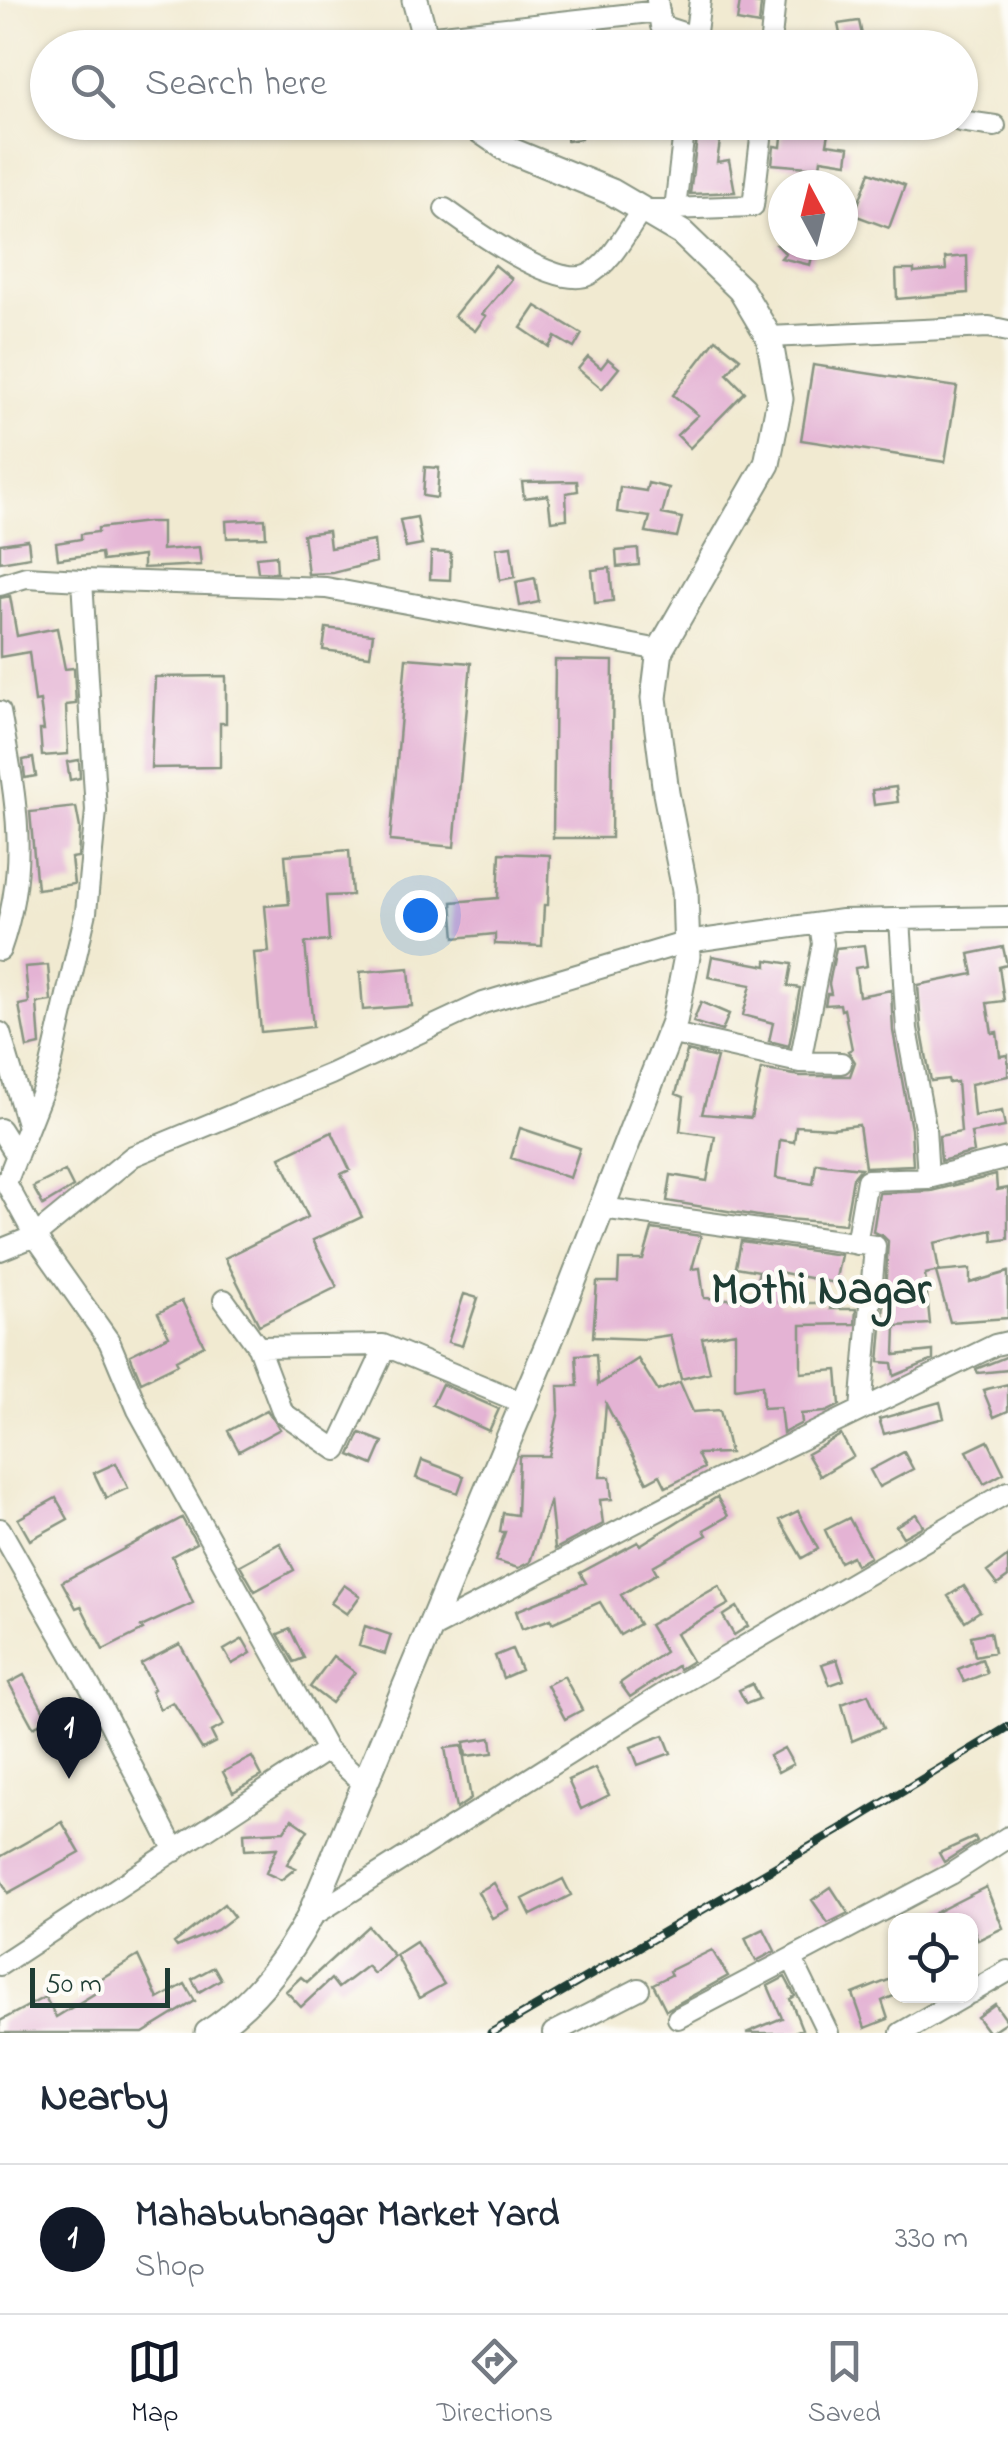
<!DOCTYPE html>
<html lang="en">
<head>
<meta charset="utf-8">
<style>
  :root { --surface:#fff; --page:#f2f2f3; --text:#1f2937; --muted:#747a83; --line:#e0e1e3; --accent:#111827 }
  body { margin:0; font-family:"Indie Flower",sans-serif; background:var(--page); color:var(--text) }
  .controls { position:absolute; right:30px; bottom:30px; display:grid; overflow:hidden; border-radius:20px; box-shadow:0 2px 8px #0004 }
  .controls button { width:90px; height:90px; display:grid; place-items:center; padding:0; border:0; border-bottom:2px solid var(--line); background:var(--surface); color:var(--text); font:50px sans-serif }
  .compass { position:absolute; left:768px; top:170px; width:90px; height:90px; border-radius:50%; background:var(--surface); box-shadow:0 2px 8px #0004; rotate:353deg }
  .scale { position:absolute; left:30px; bottom:25px; width:140px; box-sizing:border-box; padding-left:10px; border:5px solid #1f3d34; border-top:0; font-size:28px; line-height:35px; white-space:nowrap; color:#1f3d34; -webkit-text-stroke:8px #fdfcf7; paint-order:stroke }
  .you { position:absolute; left:420px; top:915px; width:35px; height:35px; margin:-25px; border:8px solid #fff; border-radius:50%; background:#1a73e8; box-shadow:0 0 0 15px #1a73e833 }
  .badge { display:grid; place-items:center; width:65px; height:65px; border-radius:50%; background:var(--accent); color:#fff; font-size:32px; font-weight:700 }
  .pin { position:absolute; translate:-50% -82px; filter:drop-shadow(0 2px 5px #0008) }
  .pin::after { content:''; position:absolute; top:52px; width:35px; height:30px; background:inherit; clip-path:polygon(0 0,100% 0,50% 100%) }
  .list { margin:0; padding:0; list-style:none }
  h2 { display:flex; justify-content:space-between; align-items:center; height:130px; margin:0; padding:0 40px; font-size:42px }
  h2 small { font-size:32px; font-weight:400; color:var(--muted) }
  .list li { display:grid; grid-template-columns:65px 1fr auto; gap:30px; align-items:center; box-sizing:border-box; height:150px; padding:0 40px; border-top:2px solid var(--line) }
  .list b { display:block; font-size:38px; white-space:nowrap }
  .list p { margin:0; font-size:32px; white-space:nowrap; color:var(--muted) }
  .list em { font-size:32px; font-style:normal; color:var(--muted) }
  .icon { flex:none; width:55px; height:55px; fill:none; stroke:currentColor; stroke-width:2; stroke-linecap:round; stroke-linejoin:round }
  .map { position:relative; flex:none; width:1008px; height:2033px; overflow:hidden }
  .search { position:absolute; background:var(--surface); box-shadow:0 2px 8px #0004; left:30px; right:30px; top:30px; height:110px; display:flex; align-items:center; gap:25px; box-sizing:border-box; padding:0 35px; border-radius:55px; color:var(--muted); font-size:38px }
  .sheet { height:280px; background:var(--surface) }
  nav { display:flex; justify-content:space-around; align-items:center; box-sizing:border-box; height:140px; border-top:2px solid var(--line); background:var(--surface); font-size:28px; color:var(--muted) }
  nav a { display:grid; justify-items:center; gap:5px }
  nav .on { color:var(--accent) }
  .map>svg:first-child { display:block }
  .building { fill:#e4b3d4 }
  .lines { fill:none; stroke-linecap:round; stroke-linejoin:round }
  .minor-casing { stroke:#889482; stroke-width:24 }
  .major-casing { stroke:#889482; stroke-width:29 }
  .minor { stroke:#fff; stroke-width:20 }
  .major { stroke:#fff; stroke-width:25 }
  .rail-casing { stroke:#1f3d34; stroke-width:9 }
  .rail { stroke:#fdfcf7; stroke-width:5; stroke-dasharray:15; stroke-linecap:butt }
  .labels { text-anchor:middle; dominant-baseline:central; stroke-width:9; stroke-linejoin:round; paint-order:stroke }
  .neighbourhood-label { font-size:45px; font-weight:bold; fill:#1f3d34; stroke:#fdfcf7 }
</style>
</head>
<body>
<div class="map">
<svg width="1008" height="2033" viewBox="0 0 1008 2033">
  <rect width="100%" height="100%" fill="#fdfcf7"/>
  <filter id="ink" filterUnits="userSpaceOnUse"><feTurbulence type="fractalNoise" baseFrequency=".01" numOctaves="2"/><feDisplacementMap in="SourceGraphic" scale="20" xChannelSelector="R" yChannelSelector="G"/><feConvolveMatrix kernelMatrix="1 2 1 2 8 2 1 2 1" color-interpolation-filters="sRGB"/></filter>
  <filter id="wash" filterUnits="userSpaceOnUse"><feTurbulence type="fractalNoise" baseFrequency=".0048" numOctaves="4" result="noise"/><feDisplacementMap in="SourceGraphic" scale="40" xChannelSelector="R" yChannelSelector="G"/><feGaussianBlur stdDeviation="2.25" result="paint"/><feColorMatrix in="noise" values="0 0 0 0 0 0 0 0 0 0 0 0 0 0 0 0 0 1.4 0 .05"/><feComposite in="paint" operator="in"/></filter>
  <g filter="url(#wash)">
    <rect width="100%" height="100%" fill="#f1ead1"/>
    <g id="blocks">
      <path class="building" d="M740,1L761,4L759,25L737,21Z
        M859,21L862,35L841,39L838,24Z
        M565,122H579L581,139L567,141Z
        M810,122H831L827,144L849,147L847,163L821,159L820,168L772,164L774,146L781,147L783,127L809,131Z
        M697,138L720,141L717,162L729,160L735,192L690,194Z
        M870,172L905,185L889,228L854,215Z
        M777,245H815L810,265L781,258L785,253Z
        M967,256L968,293L897,299L896,270H914V273L946,270L945,258Z
        M495,265L512,279L482,314L486,316L475,331L454,316Z
        M536,306L582,334L574,348L555,337L549,347L521,328Z
        M716,339L740,358L727,374L745,392L690,448L677,435L698,415L673,395Z
        M588,357L601,368L608,359L619,368L602,389L578,369Z
        M813,365L957,387L945,462L801,440Z
        M425,467L439,468L437,498L423,496Z
        M577,481L578,491L566,493L567,519L551,521L548,495L524,498L522,482Z
        M648,483L669,488L662,514L682,518L677,537L646,532L650,517L617,512L620,487L646,491Z
        M417,517L422,545L406,548L400,520Z
        M265,519L266,537L227,538L226,521Z
        M148,522H162V550L199,547L201,565L143,568V556L102,561L101,553L58,559L56,543L81,539V534L98,532V528Z
        M328,531L330,548L374,541L376,562L333,573L308,574L303,534Z
        M28,540L30,557L0,562V544Z
        M511,546L515,577L500,580L496,548Z
        M638,549L639,565L617,567L616,551Z
        M431,552L451,553L450,580L430,579Z
        M276,555L277,573L258,572L256,557Z
        M610,568L613,601L595,603L592,570Z
        M535,578L539,602L520,606L516,582Z
        M10,596L17,636L57,628L65,669L74,668L76,704L66,705L68,754L42,756L40,730H44L40,701L35,702L29,652L0,657V598Z
        M326,628L373,634L370,656L323,650Z
        M406,658L471,663L454,847L390,841Z
        M555,660L613,661L611,838H553Z
        M226,676V723H220V767L151,768L155,677Z
        M33,758L36,776L25,778L23,760Z
        M79,760L80,778L70,780L67,762Z
        M896,787L898,802L874,805L872,790Z
        M76,807L80,828L78,857L71,858L74,884L37,889L30,812Z
        M349,850L352,895L326,896L329,941L305,943L313,1027L261,1032L254,953L269,952L265,906L289,904L285,855Z
        M500,853L550,855L548,905H544L542,946L495,944V934L455,938L452,902L498,898Z
        M864,945L867,966L855,968L859,996L891,990L893,1031L911,1129L913,1165L865,1167L859,1125L833,1128L796,1126L794,1142L780,1140L776,1178L813,1184L816,1163L861,1168L853,1178L845,1224L764,1217L667,1201L671,1175L707,1181L715,1136L680,1131L684,1097L676,1094L687,1051L717,1058L702,1114L751,1118L761,1069L800,1076H850L855,1062L848,1051L852,1049L844,1009L841,1010L840,1004L825,1005L827,994H831L829,984L836,948Z
        M1003,947L1007,965L999,967L1004,1001L987,1003L992,1033L997,1032L1000,1056L1008,1055V1076L971,1084L974,1116L1002,1111L1005,1127L971,1133L974,1152L941,1161L939,1136L961,1132L957,1082L949,1083L948,1079L931,1081L921,1027L918,985L973,974L969,954Z
        M712,956L767,966V960L792,964L788,986L800,988L789,1046L769,1041L773,1023L743,1015L751,985L708,977Z
        M48,965L51,1001L37,1003L40,1045L27,1048L19,1005L29,1003L25,967Z
        M409,968L412,1006L363,1010L360,972Z
        M701,1002L729,1014L722,1031L693,1022Z
        M520,1128L580,1148L570,1178L511,1158Z
        M332,1132L350,1170L341,1174L362,1217L313,1240L337,1287L259,1325L225,1258L308,1217L280,1157Z
        M65,1171L73,1187L43,1205L33,1187Z
        M996,1175L997,1190L1008,1188V1239L993,1241L992,1230L934,1243L939,1271L925,1274L930,1324L896,1326L895,1355L933,1351V1360L894,1376L892,1363L879,1362L884,1304H892L893,1294L885,1293L888,1241L882,1235L873,1232L879,1193L931,1191Z
        M652,1229L701,1236L692,1269L700,1268L704,1298L752,1300L759,1271L736,1267L741,1241L841,1255L835,1283L779,1272V1303H831L830,1309H856L855,1324L801,1325V1373L837,1370L840,1405L826,1412L801,1414L802,1423L783,1433L780,1407L763,1408L762,1385L735,1389V1332L702,1338L710,1372L681,1379L670,1335L643,1339L593,1337L597,1282H618L619,1260H643Z
        M970,1269V1283L1008,1272V1318L950,1322L936,1272Z
        M464,1294L478,1298L462,1346L448,1342Z
        M182,1301L204,1345L176,1360L178,1364L141,1382L130,1355L169,1336L158,1313Z
        M596,1354L598,1385L638,1359L658,1391L680,1382L693,1412L720,1410L730,1453L697,1454L704,1468L666,1487L660,1475L647,1482L606,1404L600,1477H610L612,1499L600,1500L603,1524L555,1549L550,1500L530,1562L518,1568L495,1561L505,1532H500L503,1513L517,1515L519,1456H549L559,1411L558,1386H578L576,1355Z
        M1008,1356V1370L978,1373L976,1369Z
        M442,1384L499,1409L489,1431L432,1405Z
        M1008,1384V1411L994,1417L983,1390Z
        M940,1402L944,1418L884,1434L879,1419Z
        M267,1410L280,1429L239,1451L228,1431Z
        M360,1433L383,1442L373,1465L350,1455Z
        M841,1435L853,1456L820,1476L807,1454Z
        M988,1441L1004,1473L984,1484L967,1451Z
        M904,1452L913,1469L879,1487L870,1470Z
        M422,1460L464,1476L458,1493L416,1478Z
        M116,1463L128,1488L106,1498L94,1473Z
        M717,1497L728,1516L704,1530L707,1535L653,1566L657,1573L621,1595L639,1624L620,1635L600,1602L552,1623L551,1619L522,1629L516,1611L586,1583L580,1573L638,1542L640,1545Z
        M56,1498L68,1519L30,1540L18,1519Z
        M798,1511L818,1549L802,1558L780,1520Z
        M916,1514L923,1526L903,1537L896,1526Z
        M182,1518L196,1543L172,1556L193,1603L141,1627L143,1630L103,1650L81,1606L76,1608L62,1582Z
        M849,1518L870,1557L856,1565L852,1556L840,1562L825,1530Z
        M280,1543L294,1570L255,1591L240,1565Z
        M1008,1556V1577L997,1585L987,1572Z
        M344,1585L360,1596L347,1614L331,1603Z
        M719,1586L729,1604L676,1634L692,1661L679,1669L677,1666L630,1697L620,1683L665,1652L649,1625Z
        M964,1586L980,1611L965,1621L948,1596Z
        M737,1607L748,1626L734,1635L723,1616Z
        M365,1626L391,1635L385,1654L359,1646Z
        M290,1629L304,1658L294,1662L278,1634Z
        M990,1632L994,1652L975,1656L971,1636Z
        M243,1639L251,1653L232,1664L224,1650Z
        M180,1644L224,1725L211,1732L216,1742L202,1749L173,1702L160,1709L151,1691L154,1689L141,1664Z
        M512,1649L521,1670L503,1678L495,1656Z
        M333,1656L355,1672L331,1703L310,1687Z
        M837,1659L844,1680L830,1685L822,1664Z
        M982,1659L987,1673L964,1682L958,1669Z
        M24,1675L48,1719L33,1727L9,1683Z
        M564,1676L582,1710L565,1719L547,1685Z
        M752,1684L759,1699L746,1704L739,1690Z
        M868,1694L883,1728L852,1741L842,1704Z
        M664,1735L671,1753L638,1765L631,1747Z
        M491,1738L493,1753L466,1756L464,1742Z
        M462,1746L471,1799L456,1809L445,1748Z
        M784,1748L793,1764L778,1772L769,1756Z
        M252,1757L262,1776L233,1792L223,1772Z
        M595,1768L609,1795L581,1809L568,1780Z
        M292,1819L308,1830L287,1864L296,1868L281,1880L266,1873L277,1848L245,1850L244,1833L284,1831Z
        M62,1822L80,1853L8,1893L0,1878V1857Z
        M975,1837L977,1841L944,1862L939,1853Z
        M563,1879L571,1895L531,1915L523,1899Z
        M494,1883L509,1909L492,1918L478,1892Z
        M831,1887L848,1913L828,1923L812,1900Z
        M986,1887L1003,1928L978,1940L970,1920H921Z
        M224,1904L234,1917L217,1930L177,1947L174,1943Z
        M368,1926L394,1956L374,1974L367,1966L338,1988L331,1979L301,2007L286,1991L301,1977L307,1982Z
        M764,1929L775,1951L756,1961L745,1938Z
        M416,1942L444,1984L419,1998L396,1955Z
        M712,1950L728,1976L666,2010L653,1984L671,1975L669,1971Z
        M138,1956L158,1999L185,1984L195,2001L143,2033H0V2021L45,1997L56,2017L102,1989L97,1981Z
        M214,1967L221,1979L199,1992L192,1979Z
        M785,1977L795,1996L790,1999L802,2029L792,2033H746L782,2018L768,1986Z
        M896,1977V1995L882,2001L888,2019L865,2028L853,1994Z
        M995,2004L1007,2021L989,2033L977,2017Z"/>
    </g>
  </g>
  <g filter="url(#ink)">
    <use href="#blocks" fill-opacity="0" stroke="#889482" stroke-width="2.5"/>
    <g class="lines">
      <g class="minor-casing">
        <path id="minor" d="M657,0L661,26L695,37
          M425,37L659,11
          M694,48L700,0
          M770,48L775,0
          M960,121L995,126
          M445,209C471,228 556,290 588,275C611,264 628,229 642,210L753,206L763,122
          M675,209L685,122
          M769,337L989,327L1008,331
          M0,585L26,577L82,580
          M0,712C16,798 30,865 0,950
          M900,919L907,1029L925,1127L928,1178L1008,1158
          M0,1033L28,1127
          M669,1033L800,1062L823,944L820,924
          M800,1062L841,1063
          M0,1129L17,1156
          M602,1208L875,1246L861,1410
          M856,1244L867,1180L928,1178
          M0,1250L35,1236L6,1183L49,1074L86,912L96,811L82,580L326,588L660,650
          M224,1300L258,1347L383,1345L523,1403
          M258,1347L283,1413L337,1450L383,1352V1345
          M0,1529L101,1706L175,1851
          M429,1630L711,1483L995,1345L1008,1342
          M327,1750L138,1410L109,1341L35,1236L133,1156L331,1074L483,1003L687,942L842,920L1008,917
          M309,1918L673,1688L1008,1492
          M792,1959L828,2033
          M0,1965L327,1750L366,1786
          M970,1993L1008,1971
          M678,2018L951,1874L1008,1837
          M553,2033L639,1989
          M901,2033L965,1996"/>
      </g>
      <g class="major-casing">
        <path id="major" d="M415,0L428,48
          M208,2033C252,2005 284,1963 309,1918L554,1330L674,1022L687,956L685,890L666,793L654,698L660,650L767,464L780,399L769,337L741,290L682,233L612,192L509,150L468,122"/>
      </g>
      <use href="#minor" class="minor"/>
      <use href="#major" class="major"/>
      <g class="rail-casing">
        <path id="rail" d="M491,2033L839,1830L1008,1727"/>
      </g>
      <use href="#rail" class="rail"/>
    </g>
  </g>
  <g class="labels">
    <g class="neighbourhood-label">
      <text x="821" y="1292">Mothi Nagar</text>
    </g>
  </g>
</svg>
<div class="controls">
<button><svg class="icon" aria-label="locate" viewBox="0 0 24 24"><circle cx="12" cy="12" r="6"/><path d="M12 2v4M12 18v4M2 12h4M18 12h4"/></svg></button>
</div>
<svg class="compass" viewBox="-18 -18 36 36"><path d="M0-13l5 13h-10z" fill="#e53935"/><path d="M0 13l5-13h-10z" fill="#747a83"/></svg>
<div class="scale">50 m</div>
<div class="you"></div>
<div class="pin badge" style="left:69px;top:1779px">1</div>
<div class="search"><svg class="icon" aria-label="search" viewBox="0 0 24 24"><circle cx="10" cy="10" r="6"/><path d="M15 15l6 6"/></svg>Search here</div>
</div>
<section class="sheet">
<h2>Nearby<small></small></h2>
<ul class="list">
<li><span class="badge">1</span><div><b>Mahabubnagar Market Yard</b><p>Shop</p></div><em>330 m</em></li>
</ul>
</section>
<nav>
<a class="on"><svg class="icon" aria-label="map" viewBox="0 0 24 24"><path d="M3 6l6-2 6 2 6-2v14l-6 2-6-2-6 2zM9 4v14M15 6v14"/></svg>Map</a>
<a><svg class="icon" aria-label="directions" viewBox="0 0 24 24"><path d="M12 3l9 9-9 9-9-9zM9 14v-3h6M13 9l2 2-2 2"/></svg>Directions</a>
<a><svg class="icon" aria-label="saved" viewBox="0 0 24 24"><path d="M7 4h10v16l-5-4-5 4z"/></svg>Saved</a>
</nav>
</body>
</html>
